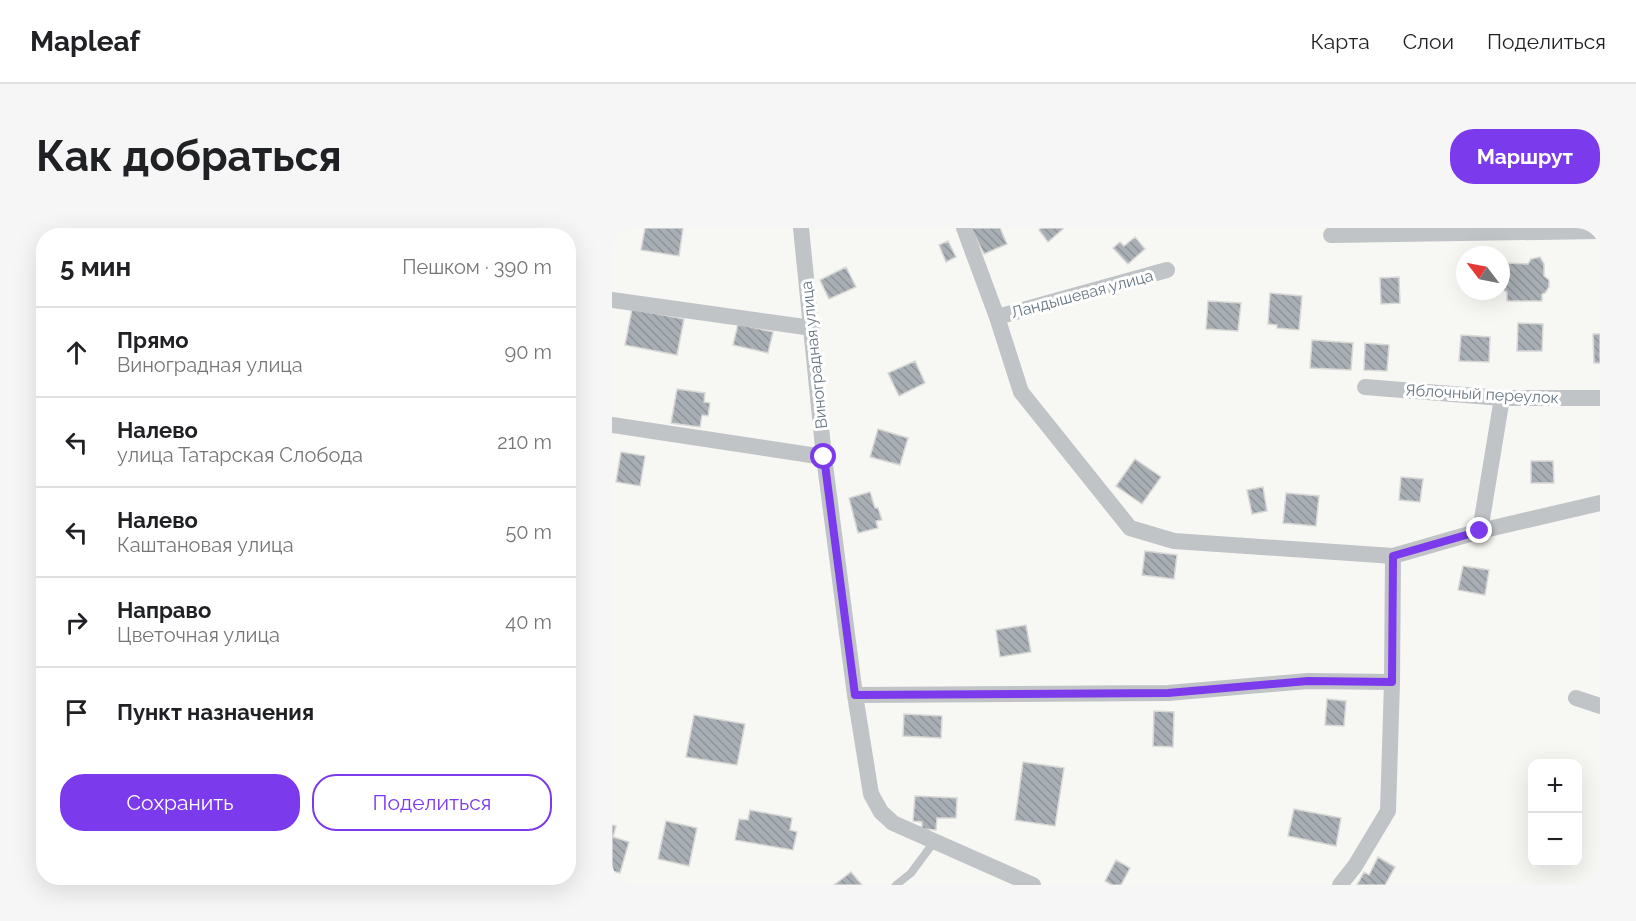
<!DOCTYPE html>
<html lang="ru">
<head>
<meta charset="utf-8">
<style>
  :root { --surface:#fff; --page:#f6f6f6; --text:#202124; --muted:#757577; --line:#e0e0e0; --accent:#7c3aed }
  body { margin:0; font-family:Raleway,sans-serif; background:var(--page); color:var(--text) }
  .controls { position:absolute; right:18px; bottom:18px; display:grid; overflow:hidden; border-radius:12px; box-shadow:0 6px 24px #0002 }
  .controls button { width:54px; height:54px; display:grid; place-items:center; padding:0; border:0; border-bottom:2px solid var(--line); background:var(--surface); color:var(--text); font:30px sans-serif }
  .compass { position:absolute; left:844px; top:18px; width:54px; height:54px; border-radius:50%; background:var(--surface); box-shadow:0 6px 24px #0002; rotate:302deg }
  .stop { position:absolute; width:18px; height:18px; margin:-14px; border:4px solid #7c3aed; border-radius:50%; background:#fff }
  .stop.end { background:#7c3aed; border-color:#fff; box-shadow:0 2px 6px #0008 }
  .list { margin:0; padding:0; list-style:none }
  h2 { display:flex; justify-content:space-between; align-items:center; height:78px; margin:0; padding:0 24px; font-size:26px }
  h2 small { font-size:20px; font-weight:400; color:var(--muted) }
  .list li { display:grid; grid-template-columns:39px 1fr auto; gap:18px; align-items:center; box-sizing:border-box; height:90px; padding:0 24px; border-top:2px solid var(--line) }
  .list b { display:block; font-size:22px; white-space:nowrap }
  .list p { margin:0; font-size:20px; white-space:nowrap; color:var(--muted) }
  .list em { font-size:20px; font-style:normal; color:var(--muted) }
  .actions { display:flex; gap:12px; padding:18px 24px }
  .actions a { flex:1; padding:14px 0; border:2px solid var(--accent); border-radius:24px; text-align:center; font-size:21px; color:var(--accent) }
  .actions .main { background:var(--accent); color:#fff }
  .icon { flex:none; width:33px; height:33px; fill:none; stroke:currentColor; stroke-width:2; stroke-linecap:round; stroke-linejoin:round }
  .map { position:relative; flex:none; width:988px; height:657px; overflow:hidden; border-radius:24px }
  header { display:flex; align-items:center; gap:36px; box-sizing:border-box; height:84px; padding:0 30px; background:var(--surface); border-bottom:2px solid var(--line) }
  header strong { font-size:28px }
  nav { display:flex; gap:33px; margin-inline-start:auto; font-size:21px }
  .intro { display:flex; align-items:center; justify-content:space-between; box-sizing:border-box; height:144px; padding:0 36px }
  h1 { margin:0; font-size:42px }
  .button { padding:15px 27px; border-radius:24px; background:var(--accent); color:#fff; font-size:21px; font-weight:700 }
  main { display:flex; gap:36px; padding:0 36px }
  aside { flex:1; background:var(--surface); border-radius:24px; box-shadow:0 6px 24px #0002 }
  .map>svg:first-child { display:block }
  .building { fill:url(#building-back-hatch); stroke:#d8d8d6; stroke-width:1.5 }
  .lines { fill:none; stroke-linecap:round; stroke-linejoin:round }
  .lane { stroke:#c0c4c7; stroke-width:8 }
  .street { stroke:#c0c4c7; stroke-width:16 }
  .route { stroke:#7c3aed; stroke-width:8 }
  .labels { text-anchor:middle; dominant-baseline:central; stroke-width:6; stroke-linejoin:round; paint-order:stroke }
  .street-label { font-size:16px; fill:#687783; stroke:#fff }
</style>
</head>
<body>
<header>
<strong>Mapleaf</strong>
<nav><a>Карта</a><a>Слои</a><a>Поделиться</a></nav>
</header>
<div class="intro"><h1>Как добраться</h1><a class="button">Маршрут</a></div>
<main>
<aside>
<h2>5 мин<small>Пешком · 390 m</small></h2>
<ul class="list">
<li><svg class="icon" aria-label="ahead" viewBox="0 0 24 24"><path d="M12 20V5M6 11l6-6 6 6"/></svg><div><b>Прямо</b><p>Виноградная улица</p></div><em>90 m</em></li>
<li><svg class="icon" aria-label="left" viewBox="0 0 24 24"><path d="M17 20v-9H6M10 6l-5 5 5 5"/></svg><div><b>Налево</b><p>улица Татарская Слобода</p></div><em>210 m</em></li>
<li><svg class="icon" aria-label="left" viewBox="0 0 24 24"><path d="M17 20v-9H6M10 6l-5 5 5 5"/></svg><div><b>Налево</b><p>Каштановая улица</p></div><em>50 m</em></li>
<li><svg class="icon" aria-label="right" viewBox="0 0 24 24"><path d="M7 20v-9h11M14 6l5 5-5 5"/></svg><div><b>Направо</b><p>Цветочная улица</p></div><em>40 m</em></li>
<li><svg class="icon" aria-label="arrive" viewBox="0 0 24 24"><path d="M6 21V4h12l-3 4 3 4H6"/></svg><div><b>Пункт назначения</b></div></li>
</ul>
<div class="actions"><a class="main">Сохранить</a><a>Поделиться</a></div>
</aside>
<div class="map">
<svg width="988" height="657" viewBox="0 0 988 657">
  <defs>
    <pattern id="building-back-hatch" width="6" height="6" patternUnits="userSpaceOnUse" patternTransform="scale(1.5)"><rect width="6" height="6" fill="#a8afb4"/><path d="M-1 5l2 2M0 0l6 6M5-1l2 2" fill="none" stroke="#8d9398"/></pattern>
  </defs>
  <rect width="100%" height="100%" fill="#f7f7f4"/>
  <path class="building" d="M33,0H71L67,28L29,22Z
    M359,0H388L395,16L372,26Z
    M429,0H450L451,1L436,14L427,2Z
    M523,9L533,21L516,36L501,20L508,14L512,18Z
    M336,13L344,29L334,34L327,17Z
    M928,29L932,36V48L937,52V59L933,65L930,66V73H895V64L891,62V54L896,50V35L916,36L919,31Z
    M234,39L244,59L217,71L208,52Z
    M787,49L788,75L769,76L768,50Z
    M658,65L690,68L687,102L665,100V97L656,96Z
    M596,73L629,75L626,103L594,101Z
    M20,81L72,91L65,127L13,117Z
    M906,95L931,96L930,123H905Z
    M126,96L161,104L156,125L121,117Z
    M981,106H988V135H982Z
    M849,107L878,109L877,134L847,133Z
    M700,112L741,115L739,142L698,140Z
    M753,115L777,117L775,143L752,142Z
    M303,133L313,155L287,168L276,145Z
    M65,161L93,165L92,174L98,175L96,188L90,187L88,199L59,195Z
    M266,201L296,210L288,237L258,229Z
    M9,224L33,228L28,258L4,254Z
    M523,231L549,249L530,276L504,258Z
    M919,233H941L942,255H919Z
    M789,249L811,251L808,274L787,272Z
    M651,259L655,283L640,286L635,262Z
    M258,264L263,280H266L270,292L264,293L266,300L246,305L237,270Z
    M674,265L707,268L704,298L671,295Z
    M533,323L565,327L562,351L530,347Z
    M851,338L877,342L873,367L846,362Z
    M414,397L419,424L388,429L384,402Z
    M715,471L734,473L732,498L713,497Z
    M542,483L562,484L561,519L541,518Z
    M292,486L330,488L329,510L291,508Z
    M82,487L133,496L125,537L74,529Z
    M411,534L452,540L443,598L403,592Z
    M303,568L345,570L344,590H325L324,602L310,601V594L301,593Z
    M682,581L729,590L724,618L676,608Z
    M138,582L180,590L178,602L185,604L181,622L123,612L127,591L136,592Z
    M54,593L85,600L77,638L46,631Z
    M0,597L4,598L1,609L17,614L8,645L0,643Z
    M766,629L783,639L773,657H745L752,644L757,647Z
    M504,632L518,640L509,657H500L493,653Z
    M239,644L250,657H222Z"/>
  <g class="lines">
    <path class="lane" d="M284,657L299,645L322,614"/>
    <path class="street" d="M189,0L212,229L243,467L259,566L269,584L281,595L421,657
      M352,0L385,89L409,164L518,300L562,313L781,328L868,303L988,275
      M719,7L988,3
      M0,72L200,100
      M385,89L555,42
      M753,159L890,170H988
      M0,197L212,229
      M868,303L890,170
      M243,467L556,465L696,453L780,454
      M964,470L988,478
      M728,657L743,638L776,583L780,454L781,328"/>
  </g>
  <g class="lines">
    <path class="route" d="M212,229L243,467L556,465L696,453L780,454L781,328L868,303"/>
  </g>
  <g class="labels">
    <g class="street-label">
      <text transform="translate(470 66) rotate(-15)">Ландышевая улица</text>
      <text transform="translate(202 127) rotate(-96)">Виноградная улица</text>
      <text transform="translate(870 166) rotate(3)">Яблочный переулок</text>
    </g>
  </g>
</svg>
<div class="controls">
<button>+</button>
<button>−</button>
</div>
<svg class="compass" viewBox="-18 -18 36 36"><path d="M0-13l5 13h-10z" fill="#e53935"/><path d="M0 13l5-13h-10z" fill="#757577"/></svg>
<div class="stop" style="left:212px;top:229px"></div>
<div class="stop end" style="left:868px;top:303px"></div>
</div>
</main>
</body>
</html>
